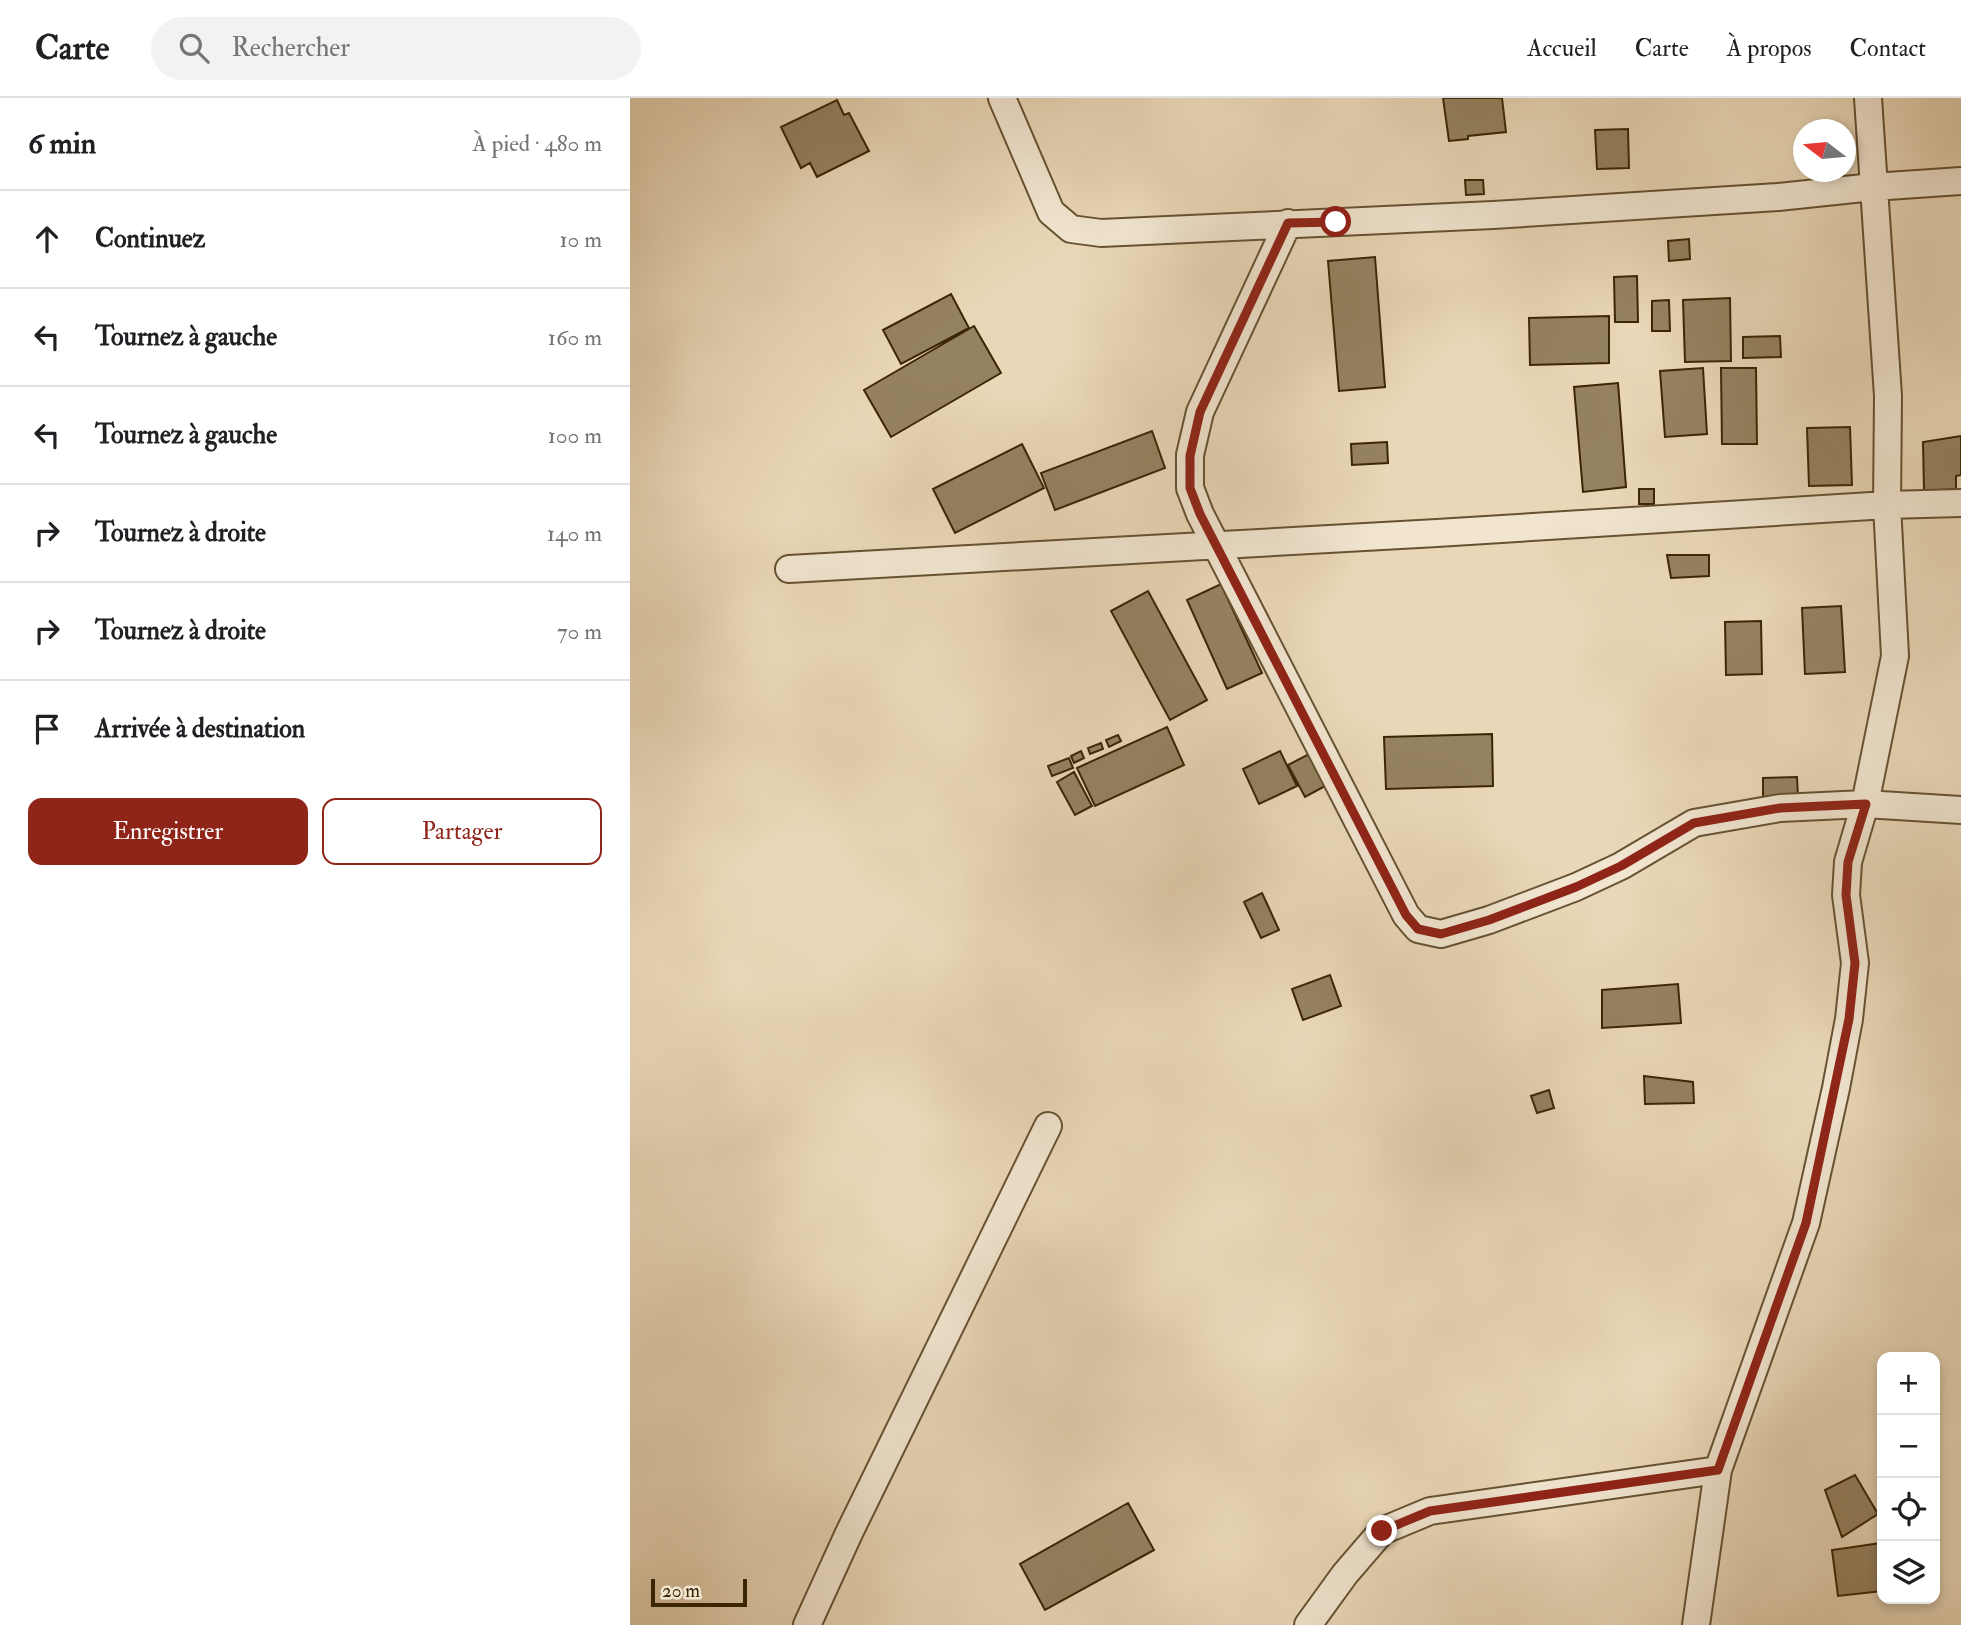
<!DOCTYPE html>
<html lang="fr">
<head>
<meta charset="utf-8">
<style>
  :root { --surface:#fff; --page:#f2f2f2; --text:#202124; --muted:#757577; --line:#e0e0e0; --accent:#8f2418 }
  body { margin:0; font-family:"IM FELL Double Pica",serif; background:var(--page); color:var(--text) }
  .controls { position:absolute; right:21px; bottom:21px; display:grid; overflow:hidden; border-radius:14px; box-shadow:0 4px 10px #0003 }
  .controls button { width:63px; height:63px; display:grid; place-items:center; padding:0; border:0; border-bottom:2px solid var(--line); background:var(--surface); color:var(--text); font:35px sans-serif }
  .compass { position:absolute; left:1163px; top:21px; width:63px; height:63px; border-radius:50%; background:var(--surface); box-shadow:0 4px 10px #0003; rotate:286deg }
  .scale { position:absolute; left:21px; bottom:18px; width:96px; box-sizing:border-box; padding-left:7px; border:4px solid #3a2504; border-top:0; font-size:19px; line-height:24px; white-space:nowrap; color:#3a2504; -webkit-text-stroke:5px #f1e5d0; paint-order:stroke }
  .stop { position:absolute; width:21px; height:21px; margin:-16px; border:5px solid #8f2418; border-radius:50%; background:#fff }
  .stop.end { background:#8f2418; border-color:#fff; box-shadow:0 2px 7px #0008 }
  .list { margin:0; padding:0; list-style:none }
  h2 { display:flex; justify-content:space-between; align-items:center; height:91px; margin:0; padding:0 28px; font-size:30px }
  h2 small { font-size:23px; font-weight:400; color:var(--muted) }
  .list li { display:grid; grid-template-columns:46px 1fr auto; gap:21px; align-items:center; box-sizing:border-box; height:98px; padding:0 28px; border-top:2px solid var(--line) }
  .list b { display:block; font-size:26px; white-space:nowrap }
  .list em { font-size:23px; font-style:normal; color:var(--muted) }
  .actions { display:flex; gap:14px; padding:21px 28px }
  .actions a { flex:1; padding:16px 0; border:2px solid var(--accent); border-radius:14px; text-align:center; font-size:24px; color:var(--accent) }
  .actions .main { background:var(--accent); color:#fff }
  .icon { flex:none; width:38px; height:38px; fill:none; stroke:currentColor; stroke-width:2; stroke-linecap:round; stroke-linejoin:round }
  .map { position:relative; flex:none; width:1331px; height:1527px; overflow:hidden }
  header { display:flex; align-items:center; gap:42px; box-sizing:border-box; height:98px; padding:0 35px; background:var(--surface); border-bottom:2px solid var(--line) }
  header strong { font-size:33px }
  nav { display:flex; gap:38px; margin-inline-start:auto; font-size:24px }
  .search { width:490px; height:63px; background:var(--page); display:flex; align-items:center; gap:18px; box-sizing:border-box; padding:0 24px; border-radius:38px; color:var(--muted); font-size:26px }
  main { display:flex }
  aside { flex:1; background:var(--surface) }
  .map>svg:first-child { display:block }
  .building { fill:#958261; stroke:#3a2504; stroke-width:2 }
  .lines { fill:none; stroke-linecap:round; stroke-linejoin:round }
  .street-casing { stroke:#665231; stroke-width:30 }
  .street { stroke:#f1e5d0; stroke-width:26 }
  .route { stroke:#8f2418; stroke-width:9 }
</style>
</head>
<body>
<header>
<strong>Carte</strong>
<div class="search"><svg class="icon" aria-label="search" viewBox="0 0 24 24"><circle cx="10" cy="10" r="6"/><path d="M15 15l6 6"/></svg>Rechercher</div>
<nav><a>Accueil</a><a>Carte</a><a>À propos</a><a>Contact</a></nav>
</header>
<main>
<aside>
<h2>6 min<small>À pied · 480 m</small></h2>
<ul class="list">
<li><svg class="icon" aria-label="ahead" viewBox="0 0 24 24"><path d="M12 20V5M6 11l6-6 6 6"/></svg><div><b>Continuez</b></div><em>10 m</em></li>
<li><svg class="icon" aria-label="left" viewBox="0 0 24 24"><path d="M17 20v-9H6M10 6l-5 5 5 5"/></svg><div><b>Tournez à gauche</b></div><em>160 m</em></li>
<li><svg class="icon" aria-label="left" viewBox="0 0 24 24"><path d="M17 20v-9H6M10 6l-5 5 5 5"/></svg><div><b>Tournez à gauche</b></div><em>100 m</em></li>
<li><svg class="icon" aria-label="right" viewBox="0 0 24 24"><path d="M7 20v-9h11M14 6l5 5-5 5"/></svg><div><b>Tournez à droite</b></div><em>140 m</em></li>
<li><svg class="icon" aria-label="right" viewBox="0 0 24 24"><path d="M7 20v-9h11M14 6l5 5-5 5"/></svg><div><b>Tournez à droite</b></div><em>70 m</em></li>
<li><svg class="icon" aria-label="arrive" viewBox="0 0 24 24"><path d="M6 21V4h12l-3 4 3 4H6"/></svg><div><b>Arrivée à destination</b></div></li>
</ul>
<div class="actions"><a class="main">Enregistrer</a><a>Partager</a></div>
</aside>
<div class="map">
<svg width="1331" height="1527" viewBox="0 0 1331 1527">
  <rect width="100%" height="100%" fill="#e9d7b7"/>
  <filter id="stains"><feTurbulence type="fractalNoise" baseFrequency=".00286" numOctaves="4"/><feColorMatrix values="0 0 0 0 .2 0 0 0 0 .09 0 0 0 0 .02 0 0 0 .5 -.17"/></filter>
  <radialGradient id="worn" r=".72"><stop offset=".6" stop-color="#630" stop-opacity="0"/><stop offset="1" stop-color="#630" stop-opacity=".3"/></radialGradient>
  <path class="building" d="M813,0H872L876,34L838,38V41L819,43Z
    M207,2L214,17L219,15L239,53L187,79L180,65L171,70L151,29Z
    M998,31L999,70L967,71L965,32Z
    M835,82H853L854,96L836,97Z
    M1059,141L1060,161L1039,163L1038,143Z
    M745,159L755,289L709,293L698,163Z
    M1007,178L1008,224H985L984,179Z
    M321,196L339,230L271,266L253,232Z
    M1100,200L1101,263L1055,264L1053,202Z
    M1039,202L1040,233H1022V203Z
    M979,218V265L900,267L899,220Z
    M344,228L371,275L261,339L234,292Z
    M1150,238L1151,259L1113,260V239Z
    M1073,270L1077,336L1035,339L1030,273Z
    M1091,270H1126L1127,346H1092Z
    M988,285L996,389L953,394L944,289Z
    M1220,329L1222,387L1179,388L1177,330Z
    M522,333L535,370L425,412L411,375Z
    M1331,338V377L1326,378V391L1294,393L1293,344Z
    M757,344L758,365L722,367L721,346Z
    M392,346L414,390L325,435L303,391Z
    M1009,391H1024V406H1009Z
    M1037,457H1079V478L1041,480Z
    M591,486L632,575L597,591L557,502Z
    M518,493L577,602L540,622L481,513Z
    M1211,508L1215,574L1175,576L1172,510Z
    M1131,523L1132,576L1096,577L1095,524Z
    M537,629L554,667L465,708L447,670Z
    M862,636L863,688L756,691L754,639Z
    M488,637L491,643L479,649L476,642Z
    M471,645L473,651L460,656L458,650Z
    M451,653L454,660L444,665L441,658Z
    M650,653L667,688L629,706L613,671Z
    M681,655L697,687L675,699L658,667Z
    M439,660L443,670L422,678L418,668Z
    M444,674L462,708L445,717L427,684Z
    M1167,679L1168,699L1133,700V680Z
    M632,795L649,832L631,840L614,804Z
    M700,877L711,908L673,922L662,891Z
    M1048,886L1051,925L972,930V892Z
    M1014,978L1063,984L1064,1005L1015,1006Z
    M919,992L924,1010L907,1015L901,998Z
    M1225,1377L1248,1416L1212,1439L1195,1392Z
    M498,1405L524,1452L415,1512L390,1466Z
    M1251,1445L1252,1493L1208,1498L1202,1452Z"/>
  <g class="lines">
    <g class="street-casing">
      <path id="street" d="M372,0L421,114L441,131L471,135L863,117L1148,99L1243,89L1331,83
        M658,125L570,314L560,357V390L570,416L776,817L788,831L811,836L859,822L946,789L991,768L1064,725L1150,710L1235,706L1331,712
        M159,471L807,435L1257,407L1331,405
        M177,1527L219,1435L418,1028
        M678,1527L715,1476L752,1433L800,1413L1088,1372
        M1066,1527L1088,1372L1176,1125L1206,990L1219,921L1225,865L1216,797L1218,764L1235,706L1265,558L1257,407L1258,298L1238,0"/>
    </g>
    <use href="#street" class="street"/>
  </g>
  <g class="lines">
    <path class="route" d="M706,124L658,125L570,314L560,358V390L570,416L776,817L788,831L811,836L859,822L946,789L991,768L1064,725L1150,710L1236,706L1218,764L1216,797L1225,865L1219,921L1176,1125L1088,1372L800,1413L752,1433"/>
  </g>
  <rect width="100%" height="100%" filter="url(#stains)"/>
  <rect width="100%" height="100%" fill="url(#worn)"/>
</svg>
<div class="controls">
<button>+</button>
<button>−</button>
<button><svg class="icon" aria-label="locate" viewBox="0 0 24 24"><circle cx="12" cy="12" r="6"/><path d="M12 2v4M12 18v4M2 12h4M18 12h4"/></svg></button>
<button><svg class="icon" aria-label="layers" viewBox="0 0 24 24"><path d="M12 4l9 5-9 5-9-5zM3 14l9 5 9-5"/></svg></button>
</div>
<svg class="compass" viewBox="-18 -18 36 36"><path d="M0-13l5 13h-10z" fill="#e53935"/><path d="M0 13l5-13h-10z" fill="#757577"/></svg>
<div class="scale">20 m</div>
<div class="stop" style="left:706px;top:124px"></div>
<div class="stop end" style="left:752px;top:1433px"></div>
</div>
</main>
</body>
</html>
